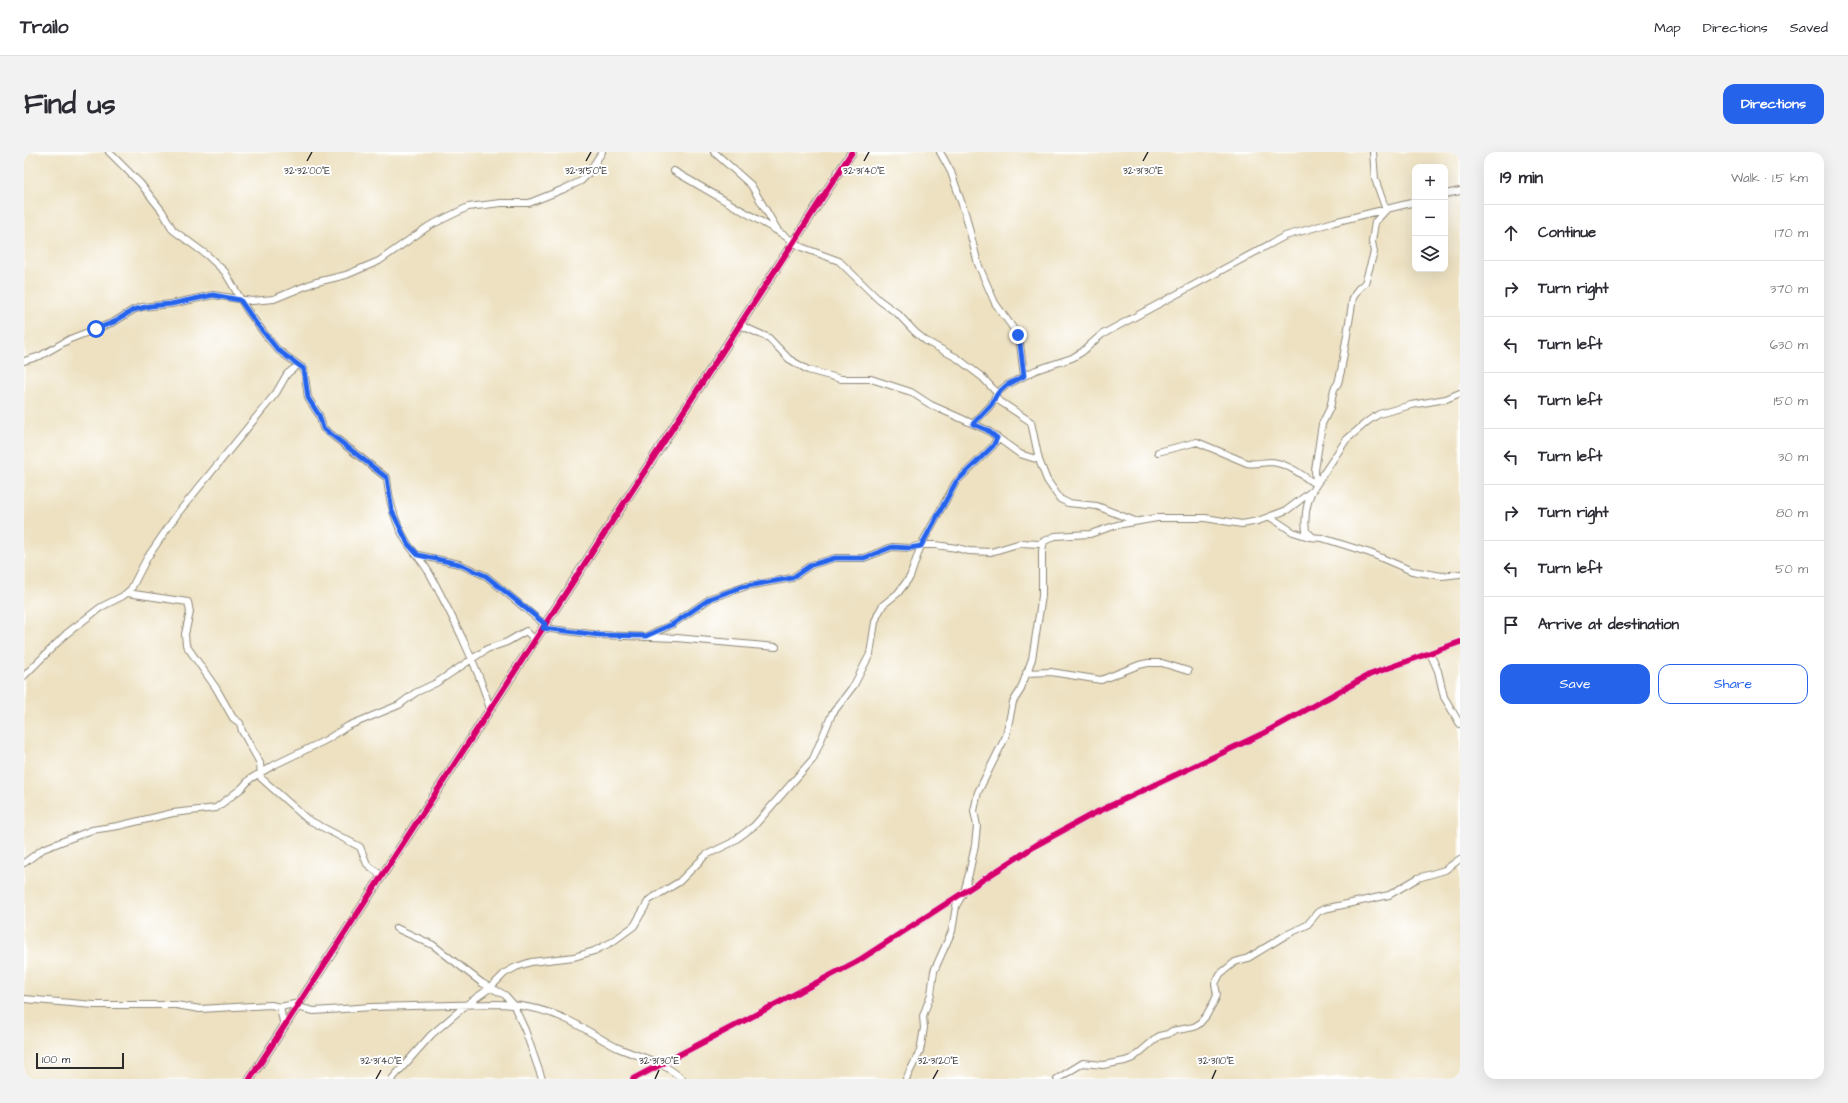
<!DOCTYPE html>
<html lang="en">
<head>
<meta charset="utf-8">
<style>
  :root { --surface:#fff; --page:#f2f2f3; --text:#2b2b33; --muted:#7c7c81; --line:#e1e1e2; --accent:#2563eb }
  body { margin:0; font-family:"Architects Daughter",sans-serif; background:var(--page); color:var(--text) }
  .controls { position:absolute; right:12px; top:12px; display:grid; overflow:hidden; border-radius:8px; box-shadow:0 4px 16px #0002 }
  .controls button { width:36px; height:36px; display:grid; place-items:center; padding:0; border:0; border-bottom:1px solid var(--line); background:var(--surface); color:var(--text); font:20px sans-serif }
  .scale { position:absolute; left:12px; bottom:10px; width:88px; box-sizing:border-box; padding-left:4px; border:2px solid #2b2b2b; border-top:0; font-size:11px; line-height:14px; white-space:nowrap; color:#2b2b2b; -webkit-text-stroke:3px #fff; paint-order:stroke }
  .stop { position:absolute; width:12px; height:12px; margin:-9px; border:3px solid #2563eb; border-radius:50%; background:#fff }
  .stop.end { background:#2563eb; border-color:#fff; box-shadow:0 1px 4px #0008 }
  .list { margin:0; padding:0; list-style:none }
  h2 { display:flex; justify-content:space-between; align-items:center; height:52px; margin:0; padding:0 16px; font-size:17px }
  h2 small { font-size:13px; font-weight:400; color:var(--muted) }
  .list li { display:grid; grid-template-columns:26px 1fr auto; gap:12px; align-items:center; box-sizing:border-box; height:56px; padding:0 16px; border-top:1px solid var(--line) }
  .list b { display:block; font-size:15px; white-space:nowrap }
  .list em { font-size:13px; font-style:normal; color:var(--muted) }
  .actions { display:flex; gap:8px; padding:12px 16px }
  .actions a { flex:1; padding:9px 0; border:1px solid var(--accent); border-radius:12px; text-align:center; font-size:14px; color:var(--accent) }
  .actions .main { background:var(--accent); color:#fff }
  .icon { flex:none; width:22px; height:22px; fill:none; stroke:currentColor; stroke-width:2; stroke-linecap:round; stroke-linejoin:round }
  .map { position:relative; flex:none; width:1436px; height:927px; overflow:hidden; border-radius:12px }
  header { display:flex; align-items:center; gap:24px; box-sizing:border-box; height:56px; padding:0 20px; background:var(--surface); border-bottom:1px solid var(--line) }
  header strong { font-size:19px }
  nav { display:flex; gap:22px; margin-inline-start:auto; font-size:14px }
  .intro { display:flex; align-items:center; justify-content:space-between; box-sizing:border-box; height:96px; padding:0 24px }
  h1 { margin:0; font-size:28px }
  .button { padding:10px 18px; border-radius:12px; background:var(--accent); color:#fff; font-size:14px; font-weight:700 }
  main { display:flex; gap:24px; padding:0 24px }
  aside { flex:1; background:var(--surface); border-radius:12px; box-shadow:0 4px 16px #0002 }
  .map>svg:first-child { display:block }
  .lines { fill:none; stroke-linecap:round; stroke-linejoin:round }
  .minor-casing { stroke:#8c8676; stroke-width:8 }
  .tertiary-casing { stroke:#8c8676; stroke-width:10 }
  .minor { stroke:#fff; stroke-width:6 }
  .tertiary { stroke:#fff; stroke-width:8 }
  .cycleway-casing { stroke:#fff; stroke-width:8 }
  .cycleway { stroke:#d6006c; stroke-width:6 }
  .route { stroke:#2563eb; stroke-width:5 }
  .ticks { fill:none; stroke:#2b2b2b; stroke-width:1.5 }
  .ticks-label { font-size:10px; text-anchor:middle; fill:#2b2b2b; stroke:#fff; stroke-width:4; stroke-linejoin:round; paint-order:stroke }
</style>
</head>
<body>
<header>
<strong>Trailo</strong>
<nav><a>Map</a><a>Directions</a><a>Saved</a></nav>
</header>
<div class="intro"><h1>Find us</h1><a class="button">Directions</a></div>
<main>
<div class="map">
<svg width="1436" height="927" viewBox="0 0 1436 927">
  <rect width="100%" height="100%" fill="#fff"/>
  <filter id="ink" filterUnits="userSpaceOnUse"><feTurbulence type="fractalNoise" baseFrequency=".025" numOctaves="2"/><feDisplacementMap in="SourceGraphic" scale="8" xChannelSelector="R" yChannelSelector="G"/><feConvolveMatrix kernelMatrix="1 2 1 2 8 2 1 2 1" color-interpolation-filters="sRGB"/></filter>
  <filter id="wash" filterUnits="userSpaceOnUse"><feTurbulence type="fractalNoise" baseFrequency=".012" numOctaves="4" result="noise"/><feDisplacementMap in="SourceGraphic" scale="16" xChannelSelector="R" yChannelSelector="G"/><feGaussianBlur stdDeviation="0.9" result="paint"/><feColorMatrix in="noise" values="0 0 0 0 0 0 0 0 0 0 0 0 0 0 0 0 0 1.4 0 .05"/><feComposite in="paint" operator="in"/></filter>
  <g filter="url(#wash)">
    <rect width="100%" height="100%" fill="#ede1c1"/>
  </g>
  <g filter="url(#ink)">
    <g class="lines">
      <g class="minor-casing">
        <path id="minor" d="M85,0L116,31L138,59L149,78L183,103L201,120L223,158L243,185L254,198L280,217L284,246L295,263L299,276L363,326C365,350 371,372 384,392C392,403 401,412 407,424C428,464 454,514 466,557
          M690,0L727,33L753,77
          M916,0L927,20L942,64L954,112L971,151L994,183L996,192L1000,224
          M650,19L755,80L777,95L815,109L855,148L874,162L891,180L902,189L933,206L958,225L973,241
          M1421,42L1436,39
          M716,173L745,186L765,207L784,218L817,227H847L887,240L907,253L963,278L996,302L1015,308
          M0,209L16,204L46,187L90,170L109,158L118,155L147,152L189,143L228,149L250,147L289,131L322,123L355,109L405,74L444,55L477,51H505L540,37L557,29L563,23L578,0
          M971,246L1007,270L1015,308L1023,328L1036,347L1044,351L1073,354L1111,369
          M949,272L967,253L973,241L983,233L1012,218L1048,206L1058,200L1077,183L1261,84L1310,70L1391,50
          M1134,300L1173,290L1223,311C1231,313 1239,310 1247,310C1263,311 1280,324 1292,333L1291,318L1298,272L1306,256L1310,237L1314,231L1317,219L1329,146L1334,137L1341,131L1350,100L1348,90L1351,70L1362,58L1351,27L1349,0
          M1287,341C1282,354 1280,365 1282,379L1288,384
          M1246,365L1269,380L1285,385L1298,386L1346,401L1388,419L1418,424L1436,422
          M394,403L435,412L462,424L521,473
          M103,441L164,450L166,460L161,482L162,493L192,536L209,566L216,571L218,579L236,611L237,626L283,667L336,695L343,712L358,724
          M519,476L575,483L652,486L752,495
          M621,485L649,472L687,446L723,434L768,426L787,413L811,406H840L868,395L886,396L897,393H911L933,396L945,399L967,400L997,391L1015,392L1031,384L1066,382L1093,373L1133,366H1181L1218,372L1234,369L1263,358L1288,339L1322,288L1344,269L1355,262L1387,253L1422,247L1436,241
          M1406,501L1414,519L1420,545L1436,572
          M1002,521L1027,520L1077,528L1115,513L1124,511H1138L1164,519
          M0,524L42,482L77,455L99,444L107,437L123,406L154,361L252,241L263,222L274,213
          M0,711L19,697L68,678L94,674L149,661L192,656L218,636L226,627L250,613L302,588L324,574L375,553L391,541L412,531L463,497L483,490L502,479L511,488
          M372,776L409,793L458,831L481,843L489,852L501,878L518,927
          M0,847L70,853H152L176,857L247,853L256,855L275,851
          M256,855L260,875
          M273,855L290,859L348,855L470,852C496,852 521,857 544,868C561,876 576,887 592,895C616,906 638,908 658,927
          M368,927L407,883L442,853L466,836L481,821L492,815L507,810L550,805L570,799L588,790L610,774L625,748L655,730L682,703L707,691L730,674L789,607L808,562L830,533L846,502L851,470L854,462L859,453L874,441L886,425L897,393L932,330L969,294L973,286
          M609,927L834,809L1014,692L1067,663L1240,581L1345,523L1436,490
          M882,927L896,899L900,876L899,864L907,842L910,819L928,779L932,754L940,740L945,722L951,693L953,674L950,659L954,640L982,584L989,550L996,539L1008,507L1018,444V399L1020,389
          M1033,927L1059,911L1079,913L1101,909L1109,906L1135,884L1144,882L1148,879L1170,875L1175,872L1182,864L1191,848L1193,843L1191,832L1196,822L1211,810L1224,806L1262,783L1283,773L1294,760L1300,757L1365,743L1394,726L1421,718L1436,707"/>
      </g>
      <g class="tertiary-casing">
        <path id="tertiary" d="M226,927L828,0"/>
      </g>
      <use href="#minor" class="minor"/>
      <use href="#tertiary" class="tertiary"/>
      <g class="cycleway-casing">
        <path id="cycleway" d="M226,927L828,0
          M609,927L834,809L1014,692L1067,663L1240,581L1345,523L1436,490"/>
      </g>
      <use href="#cycleway" class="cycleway"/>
    </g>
  </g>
  <g class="lines" filter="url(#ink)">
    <path class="route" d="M72,177L90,170L109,158L126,154L147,152L189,143L216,148L232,171L254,198L280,217L284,246L295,263L299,276L363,326L368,359L384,392L394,403L435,412L462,424L521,472L519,476L575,483L622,484L649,472L687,446L718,435L768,426L787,413L811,406H840L868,395L886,396L897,394L932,330L969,294L973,286L963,278L949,272L967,253L974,241L983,233L1000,224L996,192L994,183"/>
  </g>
  <path class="ticks" d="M283,9L288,0M562,9L567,0M840,9L845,0M1119,9L1124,0M352,927L357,918M631,927L635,918M909,927L914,918M1188,927L1192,918"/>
  <g class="ticks-label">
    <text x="283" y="22">32°32'00"E</text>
    <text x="562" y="22">32°31'50"E</text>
    <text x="840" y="22">32°31'40"E</text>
    <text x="1119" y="22">32°31'30"E</text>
    <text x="357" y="912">32°31'40"E</text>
    <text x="635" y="912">32°31'30"E</text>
    <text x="914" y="912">32°31'20"E</text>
    <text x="1192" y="912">32°31'10"E</text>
  </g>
</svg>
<div class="controls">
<button>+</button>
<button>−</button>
<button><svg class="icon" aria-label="layers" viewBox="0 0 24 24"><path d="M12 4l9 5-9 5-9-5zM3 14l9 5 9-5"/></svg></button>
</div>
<div class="scale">100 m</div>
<div class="stop" style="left:72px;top:177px"></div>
<div class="stop end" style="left:994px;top:183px"></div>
</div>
<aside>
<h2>19 min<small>Walk · 1.5 km</small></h2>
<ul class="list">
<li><svg class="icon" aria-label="ahead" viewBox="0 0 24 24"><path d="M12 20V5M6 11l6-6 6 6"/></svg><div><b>Continue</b></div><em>170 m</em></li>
<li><svg class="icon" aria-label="right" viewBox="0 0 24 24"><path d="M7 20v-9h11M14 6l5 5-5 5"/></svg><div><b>Turn right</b></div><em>370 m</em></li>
<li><svg class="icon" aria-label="left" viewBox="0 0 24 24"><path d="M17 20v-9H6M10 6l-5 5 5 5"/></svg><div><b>Turn left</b></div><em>630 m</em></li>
<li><svg class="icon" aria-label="left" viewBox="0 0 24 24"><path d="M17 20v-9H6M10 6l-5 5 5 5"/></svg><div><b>Turn left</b></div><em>150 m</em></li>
<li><svg class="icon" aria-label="left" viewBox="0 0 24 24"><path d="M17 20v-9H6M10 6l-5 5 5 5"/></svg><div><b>Turn left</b></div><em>30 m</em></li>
<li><svg class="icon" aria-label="right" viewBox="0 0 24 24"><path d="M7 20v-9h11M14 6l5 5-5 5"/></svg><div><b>Turn right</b></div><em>80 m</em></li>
<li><svg class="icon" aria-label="left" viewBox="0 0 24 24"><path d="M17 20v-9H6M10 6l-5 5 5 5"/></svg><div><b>Turn left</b></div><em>50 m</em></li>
<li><svg class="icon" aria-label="arrive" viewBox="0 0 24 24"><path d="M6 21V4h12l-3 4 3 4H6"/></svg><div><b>Arrive at destination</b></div></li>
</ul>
<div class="actions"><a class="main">Save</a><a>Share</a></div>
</aside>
</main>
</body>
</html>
